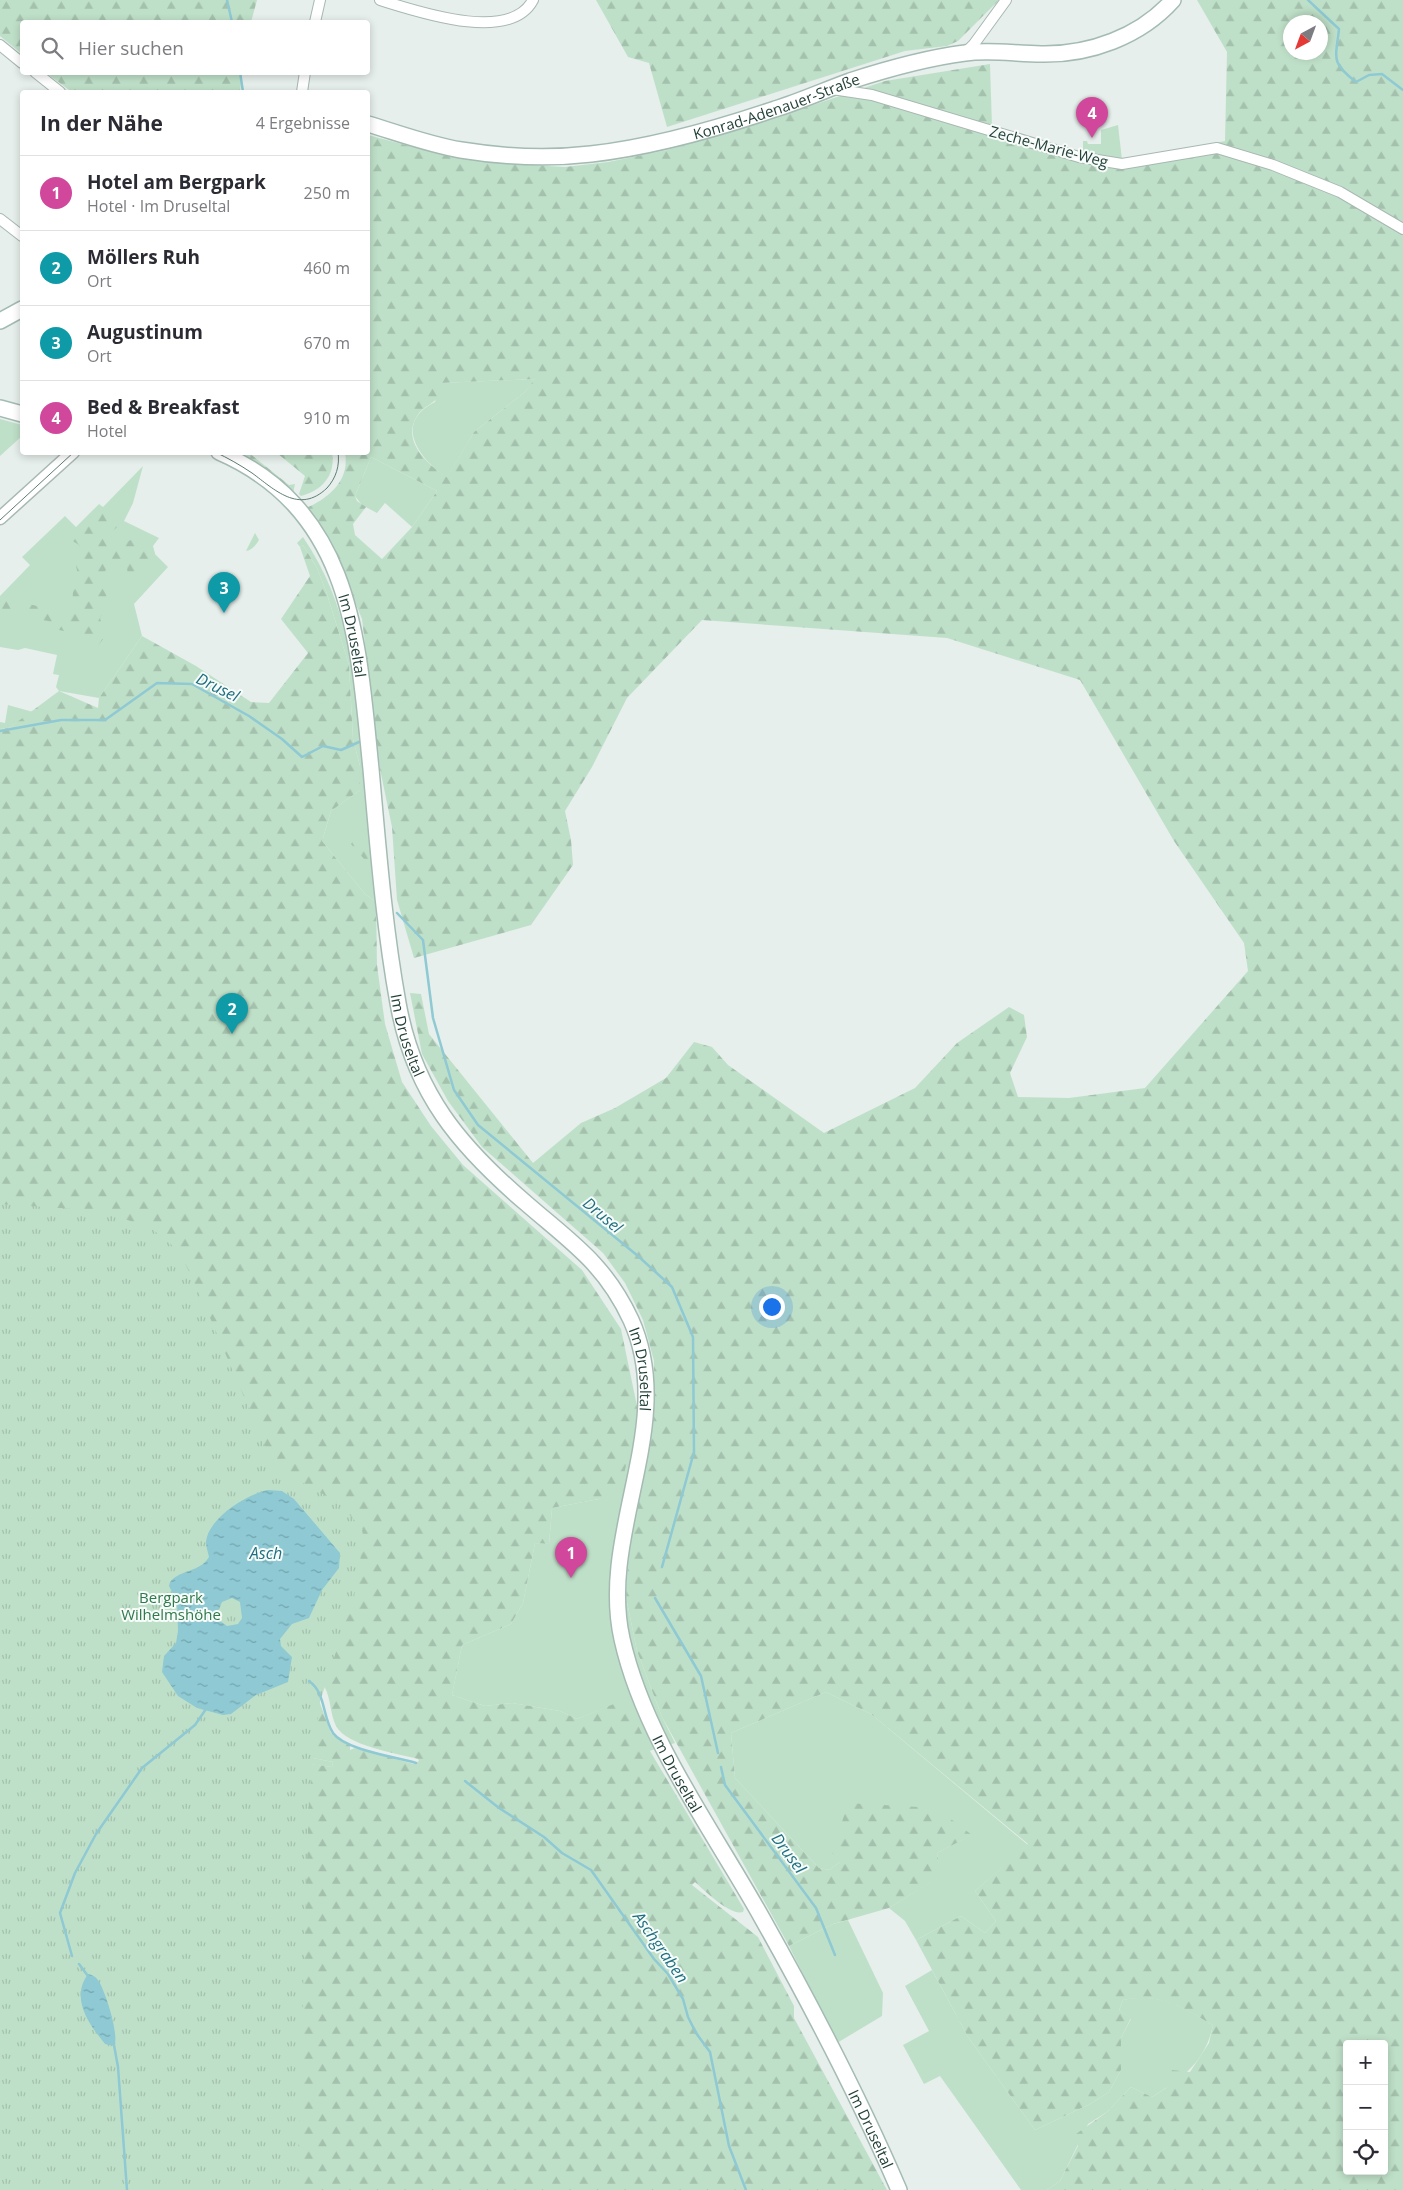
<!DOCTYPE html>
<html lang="de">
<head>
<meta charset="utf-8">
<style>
  :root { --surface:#fff; --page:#f7f7f7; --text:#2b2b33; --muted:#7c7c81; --line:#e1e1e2; --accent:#db2777 }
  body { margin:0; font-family:"Open Sans",sans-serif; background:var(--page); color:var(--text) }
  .controls { position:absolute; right:15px; bottom:15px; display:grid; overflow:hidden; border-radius:5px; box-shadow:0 2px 8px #0003 }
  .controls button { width:45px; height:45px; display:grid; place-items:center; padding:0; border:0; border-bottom:1px solid var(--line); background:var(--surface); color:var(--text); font:25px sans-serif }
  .compass { position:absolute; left:1283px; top:15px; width:45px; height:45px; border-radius:50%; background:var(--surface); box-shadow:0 2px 8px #0003; rotate:221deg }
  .you { position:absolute; left:771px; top:1306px; width:18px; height:18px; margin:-12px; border:4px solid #fff; border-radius:50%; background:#1a73e8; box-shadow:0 0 0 8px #1a73e833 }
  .badge { display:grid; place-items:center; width:32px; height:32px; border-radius:50%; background:var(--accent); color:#fff; font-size:16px; font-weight:700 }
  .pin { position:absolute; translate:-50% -41px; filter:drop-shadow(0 1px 2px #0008) }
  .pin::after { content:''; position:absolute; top:26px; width:18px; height:15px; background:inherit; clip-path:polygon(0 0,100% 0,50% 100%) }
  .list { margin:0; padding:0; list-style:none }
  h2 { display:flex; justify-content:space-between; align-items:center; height:65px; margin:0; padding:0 20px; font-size:21px }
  h2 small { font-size:16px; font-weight:400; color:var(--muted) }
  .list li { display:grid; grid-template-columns:32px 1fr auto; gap:15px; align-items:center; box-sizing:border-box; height:75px; padding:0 20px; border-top:1px solid var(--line) }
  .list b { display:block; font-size:19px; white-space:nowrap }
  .list p { margin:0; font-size:16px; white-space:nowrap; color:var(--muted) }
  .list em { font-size:16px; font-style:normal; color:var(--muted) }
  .icon { flex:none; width:28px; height:28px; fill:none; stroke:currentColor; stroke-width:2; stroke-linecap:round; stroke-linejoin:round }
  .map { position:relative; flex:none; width:1403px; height:2190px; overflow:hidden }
  .search { position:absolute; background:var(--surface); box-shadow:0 2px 8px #0003; left:20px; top:20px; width:350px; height:55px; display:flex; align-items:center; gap:12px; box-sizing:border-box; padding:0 18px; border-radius:5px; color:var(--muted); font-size:19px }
  .panel { position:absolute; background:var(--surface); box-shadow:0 2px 8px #0003; left:20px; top:90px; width:350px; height:365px; border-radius:5px }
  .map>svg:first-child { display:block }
  .green { fill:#bfe0c8 }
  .forest { fill:url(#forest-firs); fill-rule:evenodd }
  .park { fill:url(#park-tufts) }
  .water { fill:url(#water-ripples); fill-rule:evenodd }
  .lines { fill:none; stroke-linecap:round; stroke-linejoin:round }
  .stream { stroke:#8ec9d4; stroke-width:2.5 }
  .minor-casing { stroke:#a8b8b2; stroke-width:12 }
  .tertiary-casing { stroke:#a8b8b2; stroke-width:15 }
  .secondary-casing { stroke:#a4bbb3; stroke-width:18 }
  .minor { stroke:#fff; stroke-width:10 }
  .tertiary { stroke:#fff; stroke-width:12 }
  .secondary { stroke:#fff; stroke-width:15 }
  .tram { stroke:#5f7d75; stroke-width:1 }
  .labels { text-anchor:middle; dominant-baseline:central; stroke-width:4; stroke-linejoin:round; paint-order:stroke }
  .street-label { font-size:15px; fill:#24423a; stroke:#f7fbf9 }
  .park-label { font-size:15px; fill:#2d7a4b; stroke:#f7fbf9 }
  .water-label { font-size:16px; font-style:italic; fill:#1c6f80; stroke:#f7fbf9 }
</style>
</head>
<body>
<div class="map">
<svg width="1403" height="2190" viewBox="0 0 1403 2190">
  <defs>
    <pattern id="forest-firs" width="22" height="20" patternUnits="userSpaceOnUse" patternTransform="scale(1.25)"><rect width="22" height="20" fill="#bfe0c8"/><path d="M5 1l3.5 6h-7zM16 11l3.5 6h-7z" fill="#a4c1ad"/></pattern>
    <pattern id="park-tufts" width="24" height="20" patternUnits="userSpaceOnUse" patternTransform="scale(1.25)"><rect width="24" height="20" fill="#bfe0c8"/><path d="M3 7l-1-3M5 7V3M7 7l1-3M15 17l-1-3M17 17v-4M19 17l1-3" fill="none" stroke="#a4c1ad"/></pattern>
    <pattern id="water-ripples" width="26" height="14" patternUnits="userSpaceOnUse" patternTransform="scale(1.25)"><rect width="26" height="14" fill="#8ec9d4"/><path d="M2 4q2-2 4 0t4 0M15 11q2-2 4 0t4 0" fill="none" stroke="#74a5ad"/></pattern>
  </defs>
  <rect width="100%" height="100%" fill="#e6efeb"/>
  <path class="green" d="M1118,125L1122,160L1083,154V141H1087L1088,144H1101V130Z
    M536,379L525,392L474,432L447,478C418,458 393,423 435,402L440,383Z
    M0,419L22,425V436L0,456Z
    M371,457L437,491L412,527L385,503L377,513L362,505L355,496Z
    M143,466L133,503L124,521L159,538L153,546L155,554L168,567L134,604L142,636L99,698L59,691L56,687L59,675L53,674L57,655L25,648L18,650L0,647V596L30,565L22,557L65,516L76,527L99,504L103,507Z
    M255,533L259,540C256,545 252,550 246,551Z
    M303,537C350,607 353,670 361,751C366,801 371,852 376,902L365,894L322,841L331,811L360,790V766L353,739L349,665L326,591L317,568L303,545L300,547L297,543Z
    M8,705L33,712L9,728L0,729V722L5,723Z
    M638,1411H653L629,1544L626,1597L637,1651L662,1717L675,1743L649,1751L626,1700L577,1719L560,1711L512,1703L485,1706L452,1695L462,1645L511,1624L523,1603L535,1543L549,1544L552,1508L599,1499L630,1443Z
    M826,1692L871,1714L1028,1845L975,1891L996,1921L985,1933L961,1916L916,1940L905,1921L889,1908L940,1876L937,1853L971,1835L840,1862L829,1870L819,1868L735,1778L731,1733Z
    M308,1757L333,1762L332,1767L308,1764Z
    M848,1920L883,1993L882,2016L837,2043L789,1946L833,1924Z
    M932,1970L968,2037L1035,2130L1090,2104L1109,2092L1121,2070V2038L1131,2019L1119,2010L1123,2000C1159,1992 1183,2007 1213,2025C1205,2063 1183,2077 1152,2097L1131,2087L1107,2112L1088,2124L1060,2181L1047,2190H1021L940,2076L924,2084L903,2045L929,2031L905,1986Z"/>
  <path class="forest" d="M0,0H257L251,22H22V54L0,36Z
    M596,0H999L958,41L947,46L905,51L667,127L649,63L628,57Z
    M1197,0H1403V2190H1047L1060,2181L1065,2171L1078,2146L1076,2134L1107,2112L1131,2087L1152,2097L1166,2088L1172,2070L1190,2072L1209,2043L1213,2025C1184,2008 1159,1992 1123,2000L1119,2010L1131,2018L1121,2038V2070L1109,2092L1090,2104L1035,2130L968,2037L916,1940L961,1916L985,1933L996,1921L975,1891L1028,1844L871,1714L826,1692L731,1733L735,1778L819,1868L829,1870L840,1862L832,1853L848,1803L936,1808L972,1835L937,1853L941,1876L889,1908L833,1924L789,1946L662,1717L637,1651L626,1597L629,1544L653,1411L654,1361L643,1320L625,1283L603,1253L482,1147L448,1101L422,1054L410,993L421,994L429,1034L533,1163L581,1123L615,1108L666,1078L694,1042L712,1047L728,1065L824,1133L915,1088L957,1043L1009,1007L1024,1015L1027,1037L1010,1073L1018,1097L1069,1098L1145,1088L1248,971L1244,943L1174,841L1080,680L947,638L702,620L627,698L592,767L565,811L571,840L573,865L531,925L414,958L397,900L392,827L380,769L362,619L335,553L316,519L306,508C329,498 350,480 345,453L368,452V135L447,156L500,163L565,167L608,162L667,150L747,127L885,81L990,64L992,127L1082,154L1122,160L1225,141L1227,52ZM1290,22H1320V52H1290ZM535,379L525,392L474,432L447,477C428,465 401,441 417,416C423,406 434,404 440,395V383ZM371,457L437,491L412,527L382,559L355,535L353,524L366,507L357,501L355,496ZM1347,2044H1384V2171H1347Z
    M46,73H242L240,92H72Z
    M249,453L289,485L295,484L293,493L245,456Z
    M277,453H332C336,475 322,491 301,496L299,494L305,476Z
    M116,511L120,524L104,540L113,547C130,540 149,529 155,554L141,564L136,575L131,579L128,576L127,568L114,561L105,571L107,605L100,618L105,637L96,648H85L75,633L59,630L48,621L31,618L16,612L0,611V598H4L41,607L52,613L61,614L72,608L73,591L79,579L76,566L79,545L71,540L72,530C94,525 88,512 116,511Z
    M303,545L317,568L326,591L349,665L353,739L360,766V790L331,811L322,841L365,894L376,902L377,965L385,1024L402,1082L431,1126L463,1165L582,1270L621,1329L638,1411L623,1479L599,1499L552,1508L549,1544L535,1543L523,1603L511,1624L462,1645L452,1695L485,1706L512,1703L560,1711L577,1719L626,1699L650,1751L744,1909L743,1912C730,1916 705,1891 695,1882L692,1885L758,1937L794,2006V2018L887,2190H254L237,2095L239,2041L241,2020L257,1975L261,1928L280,1891L291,1861V1819L285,1785L291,1766L296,1762L332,1767L333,1762L308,1757L300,1752L303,1687L308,1683L314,1687L331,1733L350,1745V1750L355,1748L414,1764L419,1761L418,1759C396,1753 347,1746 336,1726C330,1714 331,1699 325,1688C319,1678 306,1676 301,1664C304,1651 308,1634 315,1623C323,1611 344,1611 345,1594C345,1588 340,1582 340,1576L349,1559L335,1578L312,1622L296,1671L287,1685L229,1718L210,1716V1714H231L256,1695L288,1682L292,1657L281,1646L280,1639L292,1624L309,1618L322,1590L339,1567L340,1553L304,1508L282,1491L257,1492L241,1499L230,1509L214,1525L206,1540L209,1557C198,1575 181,1569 170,1582L169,1587C177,1603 184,1624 176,1643C171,1654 159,1658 163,1673C167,1693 195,1700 196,1718C212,1723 218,1730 221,1746L208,1759L214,1782L204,1806L134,1847L115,1863L101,1880L93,1899L78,1949L58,1979L43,1994L18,1999L0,1995V729L9,728L59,691L98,708L99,698L142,636L196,666L251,702L269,703L308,653L281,619L310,576L300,547Z
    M356,837L362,839L370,854L371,862L367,867L362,868L361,863L364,859L351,844Z"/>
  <path class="park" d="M0,1204L103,1211L152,1229L170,1243L183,1259L205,1306L274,1467L339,1503L363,1530L358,1583L319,1705L309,1798L297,2190H0Z"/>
  <path class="water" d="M268,1490L282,1491L294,1499L340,1553L339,1568L322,1590L309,1618L292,1624L280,1639L281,1646L292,1657L288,1682L256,1695L231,1714L223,1715L197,1708L178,1696L162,1672L164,1656L176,1643L178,1631L177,1602L169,1586L170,1582C181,1569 199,1573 209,1557C208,1552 206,1547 206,1542C208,1518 247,1494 268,1490ZM232,1598L240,1602L242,1618L238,1624L227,1626L220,1621L217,1613L222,1602Z
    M88,1974C92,1975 95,1976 98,1980C105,1990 120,2036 114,2046L105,2044C89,2024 70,1999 88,1974Z"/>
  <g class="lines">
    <path class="stream" d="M227,0L232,22
      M1308,0L1339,29C1336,58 1330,62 1356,82L1369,75L1382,74L1403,90
      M240,72L243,92
      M0,731L61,720H105L157,683L192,684L249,716L282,739L302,757L323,746L341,750L359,742
      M397,913L423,940L433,1018L454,1090L478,1125L638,1256L672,1287L693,1337L694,1452L662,1567
      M655,1598L701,1676L718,1753
      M309,1681C326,1693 322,1716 333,1733C345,1750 396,1757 416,1763
      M721,1767L725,1785L816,1908L835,1955
      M465,1781L499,1808L544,1837L562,1853L591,1870L654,1959L668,1974L683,1999L688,2017L696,2033L710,2052L729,2146L746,2190
      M72,1956L60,1913L75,1873L96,1834L142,1768L195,1725L206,1709
      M79,1964L88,1976
      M114,2045L118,2067L127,2190"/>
    <g class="minor-casing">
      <path id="minor" d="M380,0C416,11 510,44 533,0
        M315,22L320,0
        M0,45L22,63
        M965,53L974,44L1006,0
        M35,72L60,92
        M832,89L872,95L1079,157L1122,164L1217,148L1273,165L1340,192L1403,229
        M302,92L305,72
        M0,219L22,236"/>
    </g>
    <g class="tertiary-casing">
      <path id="tertiary" d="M0,518L73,452"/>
    </g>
    <g class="secondary-casing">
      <g id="secondary">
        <path id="s1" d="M368,124C398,133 430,145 461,150C504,157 548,159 591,154C654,147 716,129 775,109C801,101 825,90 850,81C887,69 926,58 965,53C990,49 1016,54 1041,54C1089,55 1140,37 1173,0"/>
        <path d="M0,321L22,309"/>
        <path d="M0,408L22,414"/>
        <path id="s2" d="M219,452C354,511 358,642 371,769C378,847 384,926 398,1003C414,1093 460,1147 527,1204C572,1243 605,1264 631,1320C678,1424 598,1532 622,1639C644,1738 713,1830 762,1918C812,2007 859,2097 899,2190"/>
      </g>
    </g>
    <use href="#minor" class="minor"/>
    <use href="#tertiary" class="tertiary"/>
    <use href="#secondary" class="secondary"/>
    <path class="tram" d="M215,452C228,458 240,465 252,473C274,489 299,515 327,488C336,478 340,466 338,452
      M0,520L74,452"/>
  </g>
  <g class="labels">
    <g class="street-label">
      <text stroke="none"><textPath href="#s1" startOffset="419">Konrad-Adenauer-Straße</textPath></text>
      <text transform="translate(1049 146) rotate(15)">Zeche-Marie-Weg</text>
      <text stroke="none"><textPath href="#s2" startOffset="238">Im Druseltal</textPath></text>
      <text stroke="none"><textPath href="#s2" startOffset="642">Im Druseltal</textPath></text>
      <text stroke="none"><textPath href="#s2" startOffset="1061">Im Druseltal</textPath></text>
      <text stroke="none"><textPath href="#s2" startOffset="1480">Im Druseltal</textPath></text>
      <text stroke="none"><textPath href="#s2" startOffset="1885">Im Druseltal</textPath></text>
    </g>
    <g class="park-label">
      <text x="171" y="1597">Bergpark<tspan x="171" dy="17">Wilhelmshöhe</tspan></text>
    </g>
    <g class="water-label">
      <text transform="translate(218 687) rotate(26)">Drusel</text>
      <text transform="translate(603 1215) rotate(40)">Drusel</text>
      <text x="266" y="1553">Asch</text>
      <text transform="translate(789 1853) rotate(53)">Drusel</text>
      <text transform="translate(661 1947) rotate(55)">Aschgraben</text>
    </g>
  </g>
</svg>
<div class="controls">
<button>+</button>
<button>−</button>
<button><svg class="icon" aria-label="locate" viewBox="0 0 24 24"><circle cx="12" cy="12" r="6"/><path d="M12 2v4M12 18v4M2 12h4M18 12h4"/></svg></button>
</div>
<svg class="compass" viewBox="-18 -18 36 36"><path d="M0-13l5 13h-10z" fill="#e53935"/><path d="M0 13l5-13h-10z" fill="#7c7c81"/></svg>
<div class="you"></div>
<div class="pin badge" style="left:571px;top:1578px;background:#d1479c">1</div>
<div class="pin badge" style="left:232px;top:1034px;background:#0f9aa8">2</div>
<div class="pin badge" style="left:224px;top:613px;background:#0f9aa8">3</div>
<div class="pin badge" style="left:1092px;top:138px;background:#d1479c">4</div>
<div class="search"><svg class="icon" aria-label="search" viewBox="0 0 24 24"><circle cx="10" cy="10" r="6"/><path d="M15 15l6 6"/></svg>Hier suchen</div>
<section class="panel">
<h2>In der Nähe<small>4 Ergebnisse</small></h2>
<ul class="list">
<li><span class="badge" style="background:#d1479c">1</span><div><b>Hotel am Bergpark</b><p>Hotel · Im Druseltal</p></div><em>250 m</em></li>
<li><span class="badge" style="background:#0f9aa8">2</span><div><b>Möllers Ruh</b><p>Ort</p></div><em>460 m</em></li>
<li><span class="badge" style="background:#0f9aa8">3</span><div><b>Augustinum</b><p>Ort</p></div><em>670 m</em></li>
<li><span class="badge" style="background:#d1479c">4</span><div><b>Bed &amp; Breakfast</b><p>Hotel</p></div><em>910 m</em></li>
</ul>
</section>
</div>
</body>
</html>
